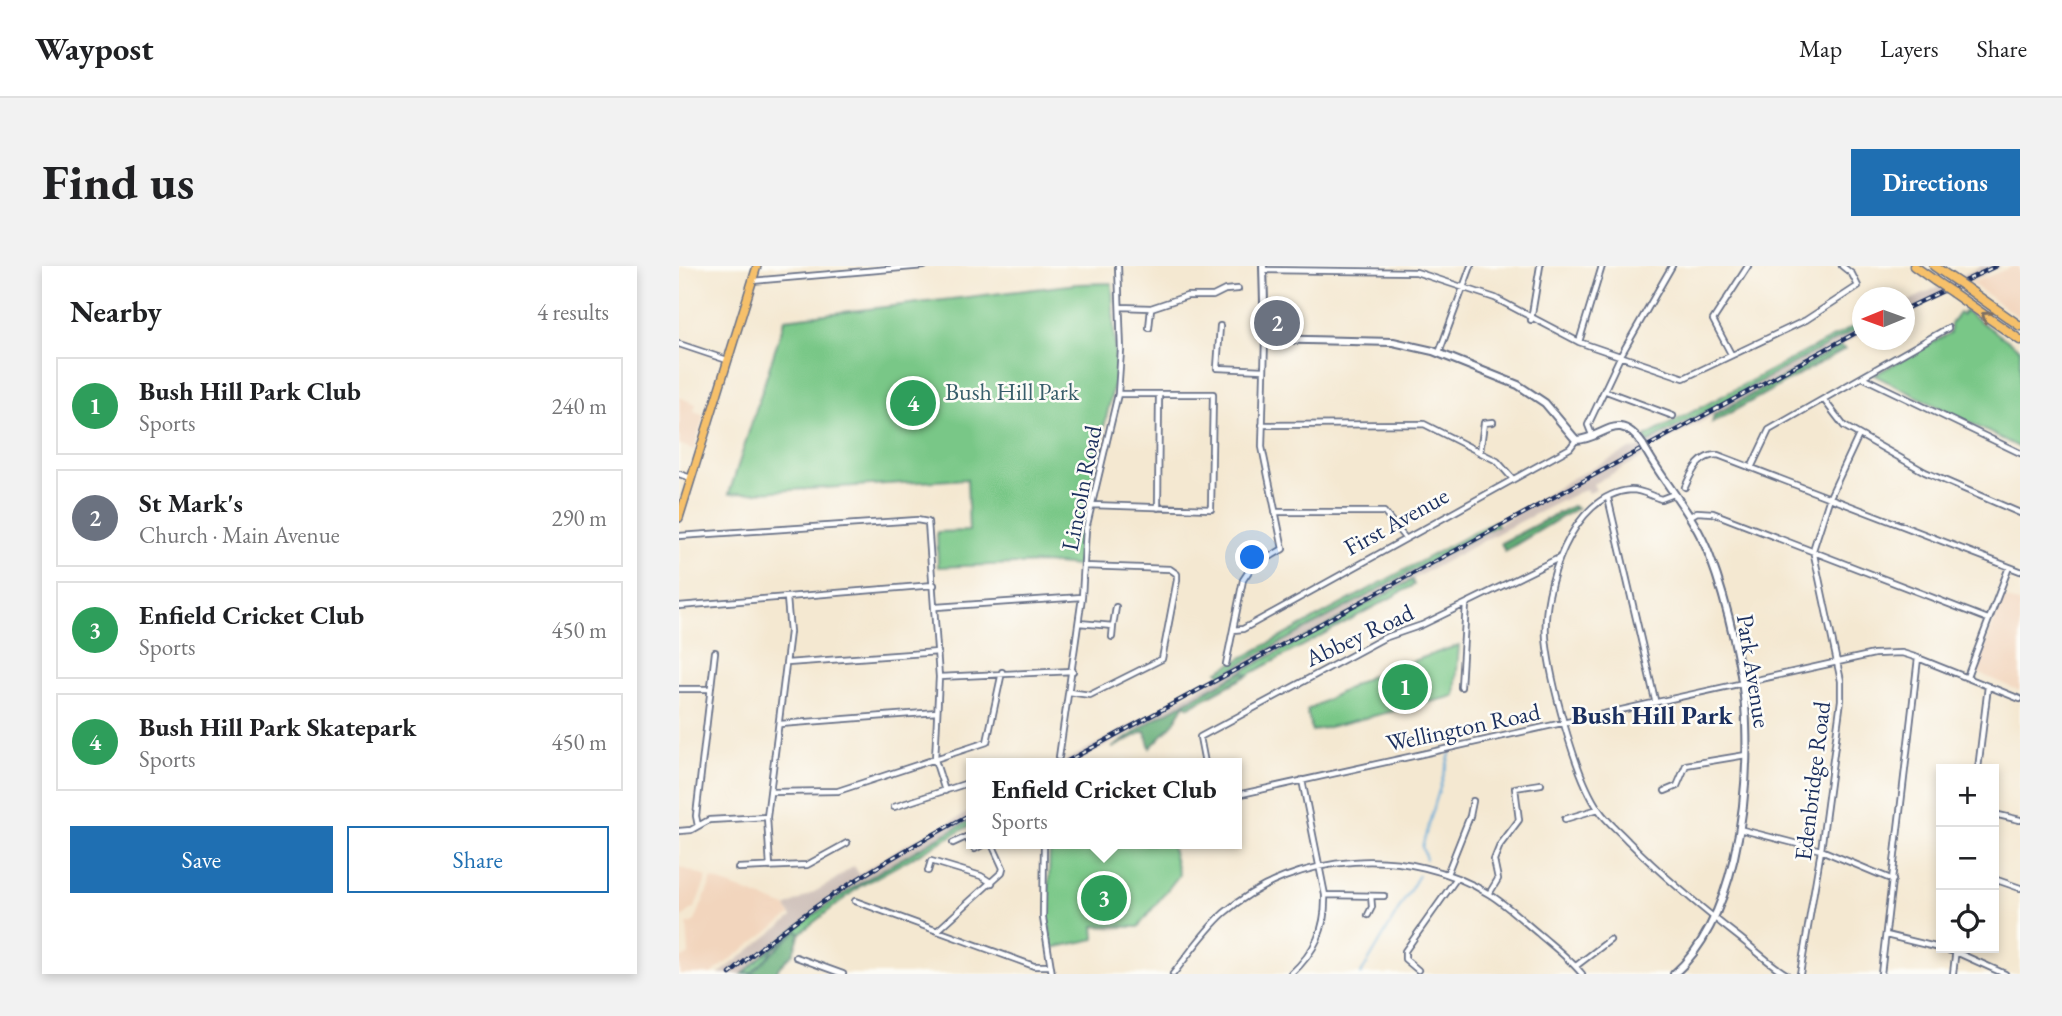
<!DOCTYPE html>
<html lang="en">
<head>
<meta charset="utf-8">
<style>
  :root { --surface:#fff; --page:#f2f2f2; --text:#202124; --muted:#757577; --line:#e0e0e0; --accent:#1f6fb2 }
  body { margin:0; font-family:"EB Garamond",serif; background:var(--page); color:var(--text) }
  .controls { position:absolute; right:21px; bottom:21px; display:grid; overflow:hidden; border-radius:0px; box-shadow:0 4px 10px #0003 }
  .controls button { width:63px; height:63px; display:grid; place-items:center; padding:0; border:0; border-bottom:2px solid var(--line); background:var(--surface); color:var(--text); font:35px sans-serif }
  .compass { position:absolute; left:1173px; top:21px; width:63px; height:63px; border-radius:50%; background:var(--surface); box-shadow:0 4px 10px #0003; rotate:269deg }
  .you { position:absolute; left:574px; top:292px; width:24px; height:24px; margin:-18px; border:5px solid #fff; border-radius:50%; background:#1a73e8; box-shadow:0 0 0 10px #1a73e833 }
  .badge { display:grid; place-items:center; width:46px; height:46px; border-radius:50%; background:var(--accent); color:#fff; font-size:23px; font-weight:700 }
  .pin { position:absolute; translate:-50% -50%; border:4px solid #fff; box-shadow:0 2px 7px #0006 }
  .popup { position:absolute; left:287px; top:492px; width:276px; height:91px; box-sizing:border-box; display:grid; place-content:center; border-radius:0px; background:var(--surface); filter:drop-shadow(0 2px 5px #0005); font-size:23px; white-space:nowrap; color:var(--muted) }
  .popup b { font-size:26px; color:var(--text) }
  .popup::after { content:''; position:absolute; left:50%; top:100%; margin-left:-14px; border:14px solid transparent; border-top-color:var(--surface) }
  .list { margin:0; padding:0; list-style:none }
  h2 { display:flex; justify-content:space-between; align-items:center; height:91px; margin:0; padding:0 28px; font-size:30px }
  h2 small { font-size:23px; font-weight:400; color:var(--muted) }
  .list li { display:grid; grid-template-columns:46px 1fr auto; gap:21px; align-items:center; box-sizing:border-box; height:98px; margin:0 14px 14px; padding:0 14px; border:2px solid var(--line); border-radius:0px }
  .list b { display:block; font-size:26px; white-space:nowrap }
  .list p { margin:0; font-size:23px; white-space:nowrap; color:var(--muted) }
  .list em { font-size:23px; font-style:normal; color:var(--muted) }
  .actions { display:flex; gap:14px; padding:21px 28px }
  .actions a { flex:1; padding:16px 0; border:2px solid var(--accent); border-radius:0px; text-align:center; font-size:24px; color:var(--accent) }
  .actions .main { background:var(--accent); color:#fff }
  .icon { flex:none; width:38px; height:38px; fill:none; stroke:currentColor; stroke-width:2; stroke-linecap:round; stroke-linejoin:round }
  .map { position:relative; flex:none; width:1341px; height:708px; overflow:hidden; border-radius:0px }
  header { display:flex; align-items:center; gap:42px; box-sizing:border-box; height:98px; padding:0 35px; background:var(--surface); border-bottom:2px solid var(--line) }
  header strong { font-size:33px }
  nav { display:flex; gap:38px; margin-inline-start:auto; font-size:24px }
  .intro { display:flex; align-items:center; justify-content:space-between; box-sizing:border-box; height:168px; padding:0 42px }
  h1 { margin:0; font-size:49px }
  .button { padding:18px 32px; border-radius:0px; background:var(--accent); color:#fff; font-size:24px; font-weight:700 }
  main { display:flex; gap:42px; padding:0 42px }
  aside { flex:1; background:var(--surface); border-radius:0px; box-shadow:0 4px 10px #0003 }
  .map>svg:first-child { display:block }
  .built { fill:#f2d5bd }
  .industrial { fill:#cfc1ba }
  .green { fill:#79c787; stroke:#4a7b72; stroke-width:2 }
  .forest { fill:#62ac74; stroke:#3e6e69; stroke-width:2 }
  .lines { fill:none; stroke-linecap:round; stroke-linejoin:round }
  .stream { stroke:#61a8d7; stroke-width:2 }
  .minor-casing { stroke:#677086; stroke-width:8 }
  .tertiary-casing { stroke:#677086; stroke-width:10 }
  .primary-casing { stroke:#677086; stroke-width:10 }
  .trunk-casing { stroke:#677086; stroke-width:11 }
  .minor { stroke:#fff; stroke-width:4.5 }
  .tertiary { stroke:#fff; stroke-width:6 }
  .primary { stroke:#f6c06b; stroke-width:7 }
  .trunk { stroke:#f6c06b; stroke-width:8 }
  .rail-casing { stroke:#1b2f5e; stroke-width:4.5 }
  .rail { stroke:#fdfcf7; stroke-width:2; stroke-dasharray:5; stroke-linecap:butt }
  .tertiary-bridge-casing { stroke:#677086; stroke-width:10; stroke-linecap:butt }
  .trunk-bridge-casing { stroke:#677086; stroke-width:11; stroke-linecap:butt }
  .tertiary-bridge { stroke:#fff; stroke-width:6 }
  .trunk-bridge { stroke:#f6c06b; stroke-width:8 }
  .oneway { stroke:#7e7064 }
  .labels { text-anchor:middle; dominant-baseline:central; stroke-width:5; stroke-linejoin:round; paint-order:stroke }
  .park-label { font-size:24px; fill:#375d6a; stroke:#fdfcf7 }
  .street-label { font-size:24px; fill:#1b2f5e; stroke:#fdfcf7 }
  .neighbourhood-label { font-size:26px; font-weight:bold; fill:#1b2f5e; stroke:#fdfcf7 }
</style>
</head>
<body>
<header>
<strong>Waypost</strong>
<nav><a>Map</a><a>Layers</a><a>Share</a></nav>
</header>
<div class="intro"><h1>Find us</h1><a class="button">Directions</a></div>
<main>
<aside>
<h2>Nearby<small>4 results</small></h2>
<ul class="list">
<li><span class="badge" style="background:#2e9e5b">1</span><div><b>Bush Hill Park Club</b><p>Sports</p></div><em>240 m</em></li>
<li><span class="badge" style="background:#6b7280">2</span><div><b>St Mark's</b><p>Church · Main Avenue</p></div><em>290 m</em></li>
<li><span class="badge" style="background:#2e9e5b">3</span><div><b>Enfield Cricket Club</b><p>Sports</p></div><em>450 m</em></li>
<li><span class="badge" style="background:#2e9e5b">4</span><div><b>Bush Hill Park Skatepark</b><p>Sports</p></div><em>450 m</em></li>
</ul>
<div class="actions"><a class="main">Save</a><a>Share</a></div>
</aside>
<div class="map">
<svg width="1341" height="708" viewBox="0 0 1341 708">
  <rect width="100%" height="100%" fill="#fdfcf7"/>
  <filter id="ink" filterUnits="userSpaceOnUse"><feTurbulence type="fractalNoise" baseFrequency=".0143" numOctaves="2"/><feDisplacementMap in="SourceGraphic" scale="14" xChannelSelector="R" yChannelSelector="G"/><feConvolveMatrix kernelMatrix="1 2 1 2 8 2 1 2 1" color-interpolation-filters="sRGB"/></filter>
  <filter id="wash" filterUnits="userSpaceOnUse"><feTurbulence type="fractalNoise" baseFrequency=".00686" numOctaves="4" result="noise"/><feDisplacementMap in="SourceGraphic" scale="28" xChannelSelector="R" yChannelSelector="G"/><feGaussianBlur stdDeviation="1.57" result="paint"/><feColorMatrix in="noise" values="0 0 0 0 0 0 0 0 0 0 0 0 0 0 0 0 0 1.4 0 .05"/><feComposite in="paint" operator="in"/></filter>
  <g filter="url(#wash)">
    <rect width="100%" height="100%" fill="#f4e8d1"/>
    <path class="built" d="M1335,0H1341V52L1292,17Z
      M0,131L17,138L15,145L25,149L15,184L0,178Z
      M1324,331L1341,338V425L1297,406Z
      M0,601L28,611L16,641L3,651H0Z
      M33,613L107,641L111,649L32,708H0V694L10,688L8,659L16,655Z"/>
    <path class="industrial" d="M1302,0H1323L1226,46V37Z
      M1183,60V68L963,188L964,191L914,218L917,224L910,227L908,224L900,226L817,268L395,497H382L814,262L892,213L951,183L960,182Z
      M292,545V554L222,591L141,644L100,674L64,708H40L113,651L107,641L148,619L175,600L180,608L221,582Z"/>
    <path class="green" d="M433,17L437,109L401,266L400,300L364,297L259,301L258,266L290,265L288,213L50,228L106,53L398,18Z
      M1286,45L1341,83V182L1195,109L1271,67L1272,58L1280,47L1283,49Z
      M1183,56V60L968,177L966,171Z
      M816,255L818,259L814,261L542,409L539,405Z
      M733,314L735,319L569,409L562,406Z
      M780,379L776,430L633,465L628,444L694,409Z
      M292,554V559L180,621L121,667L118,664L95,682L76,706L64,708C130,643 211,598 292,554Z
      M371,578H492L500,609L459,661L415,660L416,673L373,682L369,651Z"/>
    <path class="forest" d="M1161,80L1166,83L1033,157L1035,149Z
      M893,240L898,242L826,285L822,277Z
      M562,406L569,409L510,441L506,438L494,458L471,482L466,465L433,482L474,454Z
      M118,664L121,667L114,687L100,701L97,708H71Z"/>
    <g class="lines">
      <path class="stream" d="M747,593L743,581L771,488
        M682,708L740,609"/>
    </g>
  </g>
  <g filter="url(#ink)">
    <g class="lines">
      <g class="minor-casing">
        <path id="minor" d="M585,4L737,6L816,32L900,76L1005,112L1127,54L1179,20L1173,8L1163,0
          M73,15L245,0
          M441,41L472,42L508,30H534L546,24L559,23
          M852,54L861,0
          M541,60L538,102L585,104
          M470,62L472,42
          M900,76L923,0
          M0,78L48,94
          M760,87L792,0
          M1052,88L1034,54L1069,0
          M1185,112L1341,187
          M927,125L994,150
          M1145,134L1165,160L1246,206L1341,247
          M583,159L745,158L818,195L833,212
          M913,169L909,159L942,89L993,0
          M801,187L805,157L814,156
          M1072,202L1090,164L1269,62
          M0,208L12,212
          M1006,221C1013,206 1019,189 1039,189L1341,305
          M995,228L982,233C972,230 963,224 952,224C892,228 863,323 867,372C871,414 896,510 920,544C927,555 940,565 949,575C984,610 1022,642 1061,672C1076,684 1091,698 1107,708
          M929,232L976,434
          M412,239L532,243L534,128H439
          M479,242L480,129
          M596,246H705L726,272
          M1010,251L1018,246L1034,247L1309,353
          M0,270L238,254L249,256L260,411L256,494L266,525
          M0,340L255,319
          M257,341L403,331
          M400,357L434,360L437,341
          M554,364L564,363L891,182L897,174
          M433,371L434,360
          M108,397L259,386
          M547,398L564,314L572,302L604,283L583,181L586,73
          M260,411L394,405
          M1288,411L1330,301
          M782,421L787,338
          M0,423H31
          M390,426L411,429L483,393L498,314V308L491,303L405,300
          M101,458L258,446
          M380,491L403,331L407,263L439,128L442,84L439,0
          M526,497L521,471L705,372L743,359L880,292
          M1299,503L1309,420
          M986,525L998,520L1007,499L1067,489
          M92,526L159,525L308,476L323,406
          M558,529L1195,388L1223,387L1239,392L1341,433
          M215,541L292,516
          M1315,548L1341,554
          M886,553L919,543
          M19,560L17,550L36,386
          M1060,563L1142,584L1214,614
          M0,565L12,564L30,554L88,551
          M274,577L287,571L296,583L305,578
          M365,578L364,652L373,708
          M91,601L88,551L111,366L108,332
          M59,602L128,599L168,577
          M249,605L252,595L302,610L313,617
          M768,608L791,550L794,535
          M1315,613L1341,622
          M810,628L819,613L815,594L821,579L840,554L836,522L862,518
          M646,629L705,630
          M176,635L355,700H371
          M689,649L693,641L692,630
          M258,665L323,606L324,602L313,578
          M1207,669L1277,686L1326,708
          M117,691L164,708
          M897,700L931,674
          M739,704L726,693V685L777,613
          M494,708C510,688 526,664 545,647C617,585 731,579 810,628C828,639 844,655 860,668C875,681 891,693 903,708
          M612,708C636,686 647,663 646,629L623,514
          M1121,708L1142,584L1162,434V415L1134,284L1151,231L1180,169
          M1202,708L1239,392
          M1274,708L1277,682"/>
      </g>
      <g class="tertiary-casing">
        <path id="tertiary" d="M584,0L586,73L714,76L754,85L839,119L866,137L897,174C926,173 938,142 964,179
          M968,186C988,221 1017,252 1031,291C1048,336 1066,410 1067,458C1070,535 1056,654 995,708"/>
      </g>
      <g class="primary-casing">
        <path id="primary" d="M0,252L78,0"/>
      </g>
      <g class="trunk-casing">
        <path id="trunk" d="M1235,0L1256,15
          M1255,0L1268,9
          M1286,21L1341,60
          M1274,27L1341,74"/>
      </g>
      <use href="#minor" class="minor"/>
      <use href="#tertiary" class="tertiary"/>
      <use href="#primary" class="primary"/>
      <use href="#trunk" class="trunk"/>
      <g class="rail-casing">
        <path id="rail" d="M1226,43L1317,0
          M385,497L1184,63
          M51,708C123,643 206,594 292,548"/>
      </g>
      <use href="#rail" class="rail"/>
      <g class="tertiary-bridge-casing">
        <path id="tertiary-bridge" d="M964,179L968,186"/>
      </g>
      <g class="trunk-bridge-casing">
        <path id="trunk-bridge" d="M1268,9L1286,21
          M1256,15L1274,27"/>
      </g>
      <use href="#tertiary-bridge" class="tertiary-bridge"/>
      <use href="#trunk-bridge" class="trunk-bridge"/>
    </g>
    <defs><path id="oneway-chevron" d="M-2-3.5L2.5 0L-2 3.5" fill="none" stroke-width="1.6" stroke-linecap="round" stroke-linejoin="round" transform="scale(1.75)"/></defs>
    <use class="oneway" href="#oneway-chevron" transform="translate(1307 50) rotate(-145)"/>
  </g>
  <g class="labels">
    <g class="park-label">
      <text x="333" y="125">Bush Hill Park</text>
    </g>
    <g class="street-label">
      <text transform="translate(402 222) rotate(-79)">Lincoln Road</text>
      <text transform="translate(717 255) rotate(-29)">First Avenue</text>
      <text transform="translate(680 369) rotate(-25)">Abbey Road</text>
      <text transform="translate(1075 405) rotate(81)">Park Avenue</text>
      <text transform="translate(784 461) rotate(-12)">Wellington Road</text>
      <text transform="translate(1133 515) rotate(-83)">Edenbridge Road</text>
    </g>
    <g class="neighbourhood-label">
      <text x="973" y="449">Bush Hill Park</text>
    </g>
  </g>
</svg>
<div class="controls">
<button>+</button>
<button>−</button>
<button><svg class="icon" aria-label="locate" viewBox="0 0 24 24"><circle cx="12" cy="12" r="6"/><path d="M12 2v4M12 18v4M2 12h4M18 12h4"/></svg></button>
</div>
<svg class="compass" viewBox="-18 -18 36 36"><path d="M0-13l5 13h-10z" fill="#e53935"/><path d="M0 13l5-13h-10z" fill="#757577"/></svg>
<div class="you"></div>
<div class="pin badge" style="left:726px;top:421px;background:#2e9e5b">1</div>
<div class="pin badge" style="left:598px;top:57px;background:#6b7280">2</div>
<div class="pin badge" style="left:425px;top:632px;background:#2e9e5b">3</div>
<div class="popup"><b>Enfield Cricket Club</b>Sports</div>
<div class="pin badge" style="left:234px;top:137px;background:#2e9e5b">4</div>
</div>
</main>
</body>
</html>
